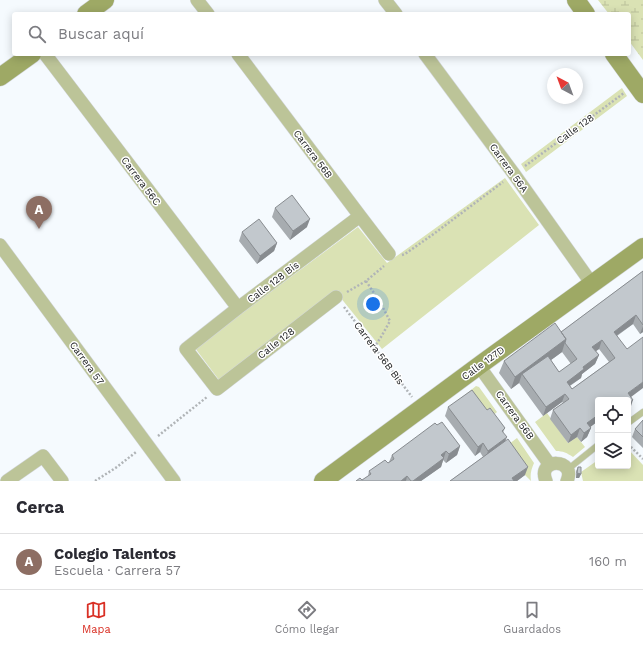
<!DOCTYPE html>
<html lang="es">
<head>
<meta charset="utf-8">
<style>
  :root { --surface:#fff; --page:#f2f2f3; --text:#2b2b33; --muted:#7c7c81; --line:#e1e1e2; --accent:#d93025 }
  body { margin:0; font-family:"Work Sans",sans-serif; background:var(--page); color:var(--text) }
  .controls { position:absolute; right:12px; bottom:12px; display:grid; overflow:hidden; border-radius:4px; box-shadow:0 2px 10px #0003 }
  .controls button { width:36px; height:36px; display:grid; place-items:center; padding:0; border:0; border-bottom:1px solid var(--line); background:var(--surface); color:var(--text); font:20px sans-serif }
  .compass { position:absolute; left:547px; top:68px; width:36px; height:36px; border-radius:50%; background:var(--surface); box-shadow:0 2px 10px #0003; rotate:319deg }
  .you { position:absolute; left:373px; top:304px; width:14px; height:14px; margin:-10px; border:3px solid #fff; border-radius:50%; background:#1a73e8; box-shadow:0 0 0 6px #1a73e833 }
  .badge { display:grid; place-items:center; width:26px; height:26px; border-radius:50%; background:var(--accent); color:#fff; font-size:13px; font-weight:700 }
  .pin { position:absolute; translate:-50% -33px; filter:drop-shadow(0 1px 2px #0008) }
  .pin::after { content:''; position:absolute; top:21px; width:14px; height:12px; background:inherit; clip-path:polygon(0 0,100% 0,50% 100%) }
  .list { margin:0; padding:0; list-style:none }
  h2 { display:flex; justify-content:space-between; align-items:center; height:52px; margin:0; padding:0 16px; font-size:17px }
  h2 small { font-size:13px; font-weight:400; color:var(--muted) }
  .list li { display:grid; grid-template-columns:26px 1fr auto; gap:12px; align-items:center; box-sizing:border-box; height:56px; padding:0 16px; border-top:1px solid var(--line) }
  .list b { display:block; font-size:15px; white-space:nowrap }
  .list p { margin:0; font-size:13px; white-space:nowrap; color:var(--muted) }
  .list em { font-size:13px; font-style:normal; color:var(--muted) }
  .icon { flex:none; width:22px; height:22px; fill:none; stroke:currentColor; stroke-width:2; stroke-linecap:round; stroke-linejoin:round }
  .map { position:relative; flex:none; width:643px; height:481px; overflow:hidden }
  .search { position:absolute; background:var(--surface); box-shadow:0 2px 10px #0003; left:12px; right:12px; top:12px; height:44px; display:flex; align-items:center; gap:10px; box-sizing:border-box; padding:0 14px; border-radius:4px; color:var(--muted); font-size:15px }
  .sheet { height:108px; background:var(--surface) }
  nav { display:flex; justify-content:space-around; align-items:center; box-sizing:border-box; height:56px; border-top:1px solid var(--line); background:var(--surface); font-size:11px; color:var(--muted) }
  nav a { display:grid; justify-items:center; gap:2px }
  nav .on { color:var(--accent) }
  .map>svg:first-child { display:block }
  .green { fill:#dae2b4 }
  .wetland { fill:url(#wetland-marsh) }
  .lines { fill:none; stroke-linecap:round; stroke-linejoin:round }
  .lane-casing { stroke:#d2d6da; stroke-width:7 }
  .street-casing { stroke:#d2d6da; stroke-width:14 }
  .secondary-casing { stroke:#d2d6da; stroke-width:19 }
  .path { stroke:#b0b4b7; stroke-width:2.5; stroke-dasharray:2 2; stroke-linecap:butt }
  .lane { stroke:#bcc498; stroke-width:6 }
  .street { stroke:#bcc498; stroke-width:13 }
  .secondary { stroke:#9ea965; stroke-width:18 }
  .wall { fill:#a7acb0; fill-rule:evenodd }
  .shaded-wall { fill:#888c90 }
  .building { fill:#c2c8cd; stroke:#888c90; fill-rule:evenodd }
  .labels { text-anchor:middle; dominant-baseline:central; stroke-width:3; stroke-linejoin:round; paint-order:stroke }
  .street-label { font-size:10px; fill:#181a1c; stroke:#fff }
</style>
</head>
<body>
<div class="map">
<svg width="643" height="481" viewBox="0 0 643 481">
  <defs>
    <pattern id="wetland-marsh" width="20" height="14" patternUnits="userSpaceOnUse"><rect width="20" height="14" fill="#dae2b4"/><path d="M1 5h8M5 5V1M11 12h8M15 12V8" fill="none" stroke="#bac19a"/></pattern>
  </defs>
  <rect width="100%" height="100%" fill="#f5fafe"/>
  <path class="green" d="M622,88L627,96L526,172L521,164Z
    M505,178L539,225L382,349L336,292L219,380L195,348L358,227L387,263Z
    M476,386L479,387L497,412L489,419L461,398Z
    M547,413L568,443L577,437L585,447L573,457C567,453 563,451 556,451L535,422Z
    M517,438L534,463C531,470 530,474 531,481L525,475L505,447Z
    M628,449L643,465V481H583L581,472L598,460V466H628Z"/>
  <path class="wetland" d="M598,0H643V60L629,41V14H609Z"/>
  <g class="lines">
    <g class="lane-casing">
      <path id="lane" d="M628,423L643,412
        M567,470L598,445"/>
    </g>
    <g class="street-casing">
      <path id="street" d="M197,0L208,14
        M385,0L396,14
        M45,54L238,308
        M238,54L360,216L389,254
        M425,54L514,174L592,284
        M0,245L174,481
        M336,297L217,389L186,349L238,308L360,216
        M479,366L550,465
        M7,481L43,456L62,481
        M546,481C536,457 577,458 567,481"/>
    </g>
    <g class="secondary-casing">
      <path id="secondary" d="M576,0L586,14
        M86,14L105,0
        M614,54L643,94
        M0,77L32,54
        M323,481L484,362L643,247"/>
    </g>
    <path class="path" d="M525,166L624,93
      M402,255L405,254L435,233L503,182
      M366,281L380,302L390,321L381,337L375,346
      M347,292L366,281L384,266
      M344,307L412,397
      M158,436L207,397
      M628,444L643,459
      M95,481L117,467L136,452"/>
    <use href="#lane" class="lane"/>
    <use href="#street" class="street"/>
    <use href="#secondary" class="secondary"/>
  </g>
  <path class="wall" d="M275,208L307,227L290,240L272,217Z
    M242,232L277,243L274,251L257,264L239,241Z
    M643,271V332L640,334L633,324L617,336L631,397L630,409L628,410V400H598V421L590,427L591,428L587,437L581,442L577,437L568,443L550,419L553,410L563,403L562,402L543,416L519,383L511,389L499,373L504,361L561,332ZM599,349L609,362L572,389L570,386L581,378L582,374L595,364L599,355L596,351ZM562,352L571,364L559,372L551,360Z
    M448,407L487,410L505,428L503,433L505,440L525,475L517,481H450L483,457L480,452L475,456L445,416Z
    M643,420V448L632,437L635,429Z
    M437,425L460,446L457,455L446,463L443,460L441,467L421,481H356L362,480L368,476L369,471L388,463L389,462L392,455Z
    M578,467L581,474L579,478H576V471Z"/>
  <path class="shaded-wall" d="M310,219L307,227L290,240L293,231Z
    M277,243L274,251L257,264L260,256Z
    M636,315L633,324L610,340L614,332Z
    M643,326V332L640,334Z
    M566,339L562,352L525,379L522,374L519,383L511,389L515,377Z
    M602,340L599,349L589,356L592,347Z
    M599,355L595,364L582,374L581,378L563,390L567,382L583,367Z
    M643,382V388L627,400L628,393Z
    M565,394L562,402L543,416L546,407Z
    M633,400L630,409L628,410V404Z
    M598,415V421L584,432L587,423Z
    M580,428L577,437L568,443L571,435Z
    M591,428L587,437L581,442L584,433Z
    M507,437L503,446L485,459L488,451Z
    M483,443L480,452L475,456L478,447Z
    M460,446L457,455L446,463L449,454Z
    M446,451L441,467L421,481H413L441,455Z
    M528,467L525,475L517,481H511L512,478Z
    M577,473L581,474L579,478H576Z
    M407,476L406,481H401Z"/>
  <path class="building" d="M292,195L310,219L293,231L275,208Z
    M259,219L277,243L260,256L242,232Z
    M643,271V325L636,315L614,332L627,349L643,337V382L628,393L633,400L628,404V400H620L619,399L618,400H598V415L587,423L591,428L584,433L580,428L571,435L553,410L569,399L565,394L546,407L522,374L548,356L559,372L577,359L565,343L566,339L561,332ZM602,340L615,358L572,389L567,382L584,369L583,367L599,355L592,347Z
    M555,323L566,339L515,377L504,361Z
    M472,390L487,410L490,408L505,428L502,431L507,437L488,451L483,443L478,447L448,407Z
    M643,420V437L635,429Z
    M442,422L460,446L449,454L446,451L441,455L444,458L413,481H411L407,476L401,481H356L360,478L362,480L371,474L369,471L385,460L388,463L394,459L392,455L435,423L437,425Z
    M508,439L528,467L512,478L514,481H450Z
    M578,467H581V474L577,473Z"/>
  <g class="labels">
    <g class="street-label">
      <text transform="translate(575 129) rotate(-36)">Calle 128</text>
      <text transform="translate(313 154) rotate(53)">Carrera 56B</text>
      <text transform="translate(509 168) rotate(54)">Carrera 56A</text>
      <text transform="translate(141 181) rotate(53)">Carrera 56C</text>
      <text transform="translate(273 282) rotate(-37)">Calle 128 Bis</text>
      <text transform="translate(276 343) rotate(-38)">Calle 128</text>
      <text transform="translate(379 353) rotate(53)">Carrera 56B Bis</text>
      <text transform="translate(87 363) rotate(54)">Carrera 57</text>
      <text transform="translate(483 363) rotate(-36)">Calle 127D</text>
      <text transform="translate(515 415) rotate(54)">Carrera 56B</text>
    </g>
  </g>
</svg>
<div class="controls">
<button><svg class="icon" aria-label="locate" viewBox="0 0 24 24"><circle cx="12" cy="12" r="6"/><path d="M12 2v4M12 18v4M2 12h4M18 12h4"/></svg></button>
<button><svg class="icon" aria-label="layers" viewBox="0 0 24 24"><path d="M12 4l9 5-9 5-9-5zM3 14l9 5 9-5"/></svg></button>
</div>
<svg class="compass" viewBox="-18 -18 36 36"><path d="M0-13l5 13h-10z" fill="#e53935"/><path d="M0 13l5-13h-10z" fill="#7c7c81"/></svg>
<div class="you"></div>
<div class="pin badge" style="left:39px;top:229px;background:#8d6e63">A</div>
<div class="search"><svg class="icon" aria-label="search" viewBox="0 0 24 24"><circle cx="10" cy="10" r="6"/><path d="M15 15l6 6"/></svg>Buscar aquí</div>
</div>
<section class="sheet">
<h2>Cerca<small></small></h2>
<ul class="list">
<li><span class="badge" style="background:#8d6e63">A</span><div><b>Colegio Talentos</b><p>Escuela · Carrera 57</p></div><em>160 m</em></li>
</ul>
</section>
<nav>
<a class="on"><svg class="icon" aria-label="map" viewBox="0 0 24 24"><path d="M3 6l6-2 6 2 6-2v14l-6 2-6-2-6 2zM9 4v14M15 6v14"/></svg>Mapa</a>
<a><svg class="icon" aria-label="directions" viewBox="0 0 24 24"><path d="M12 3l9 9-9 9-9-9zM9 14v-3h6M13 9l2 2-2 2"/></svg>Cómo llegar</a>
<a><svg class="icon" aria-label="saved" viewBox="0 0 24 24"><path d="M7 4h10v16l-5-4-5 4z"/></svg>Guardados</a>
</nav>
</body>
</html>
